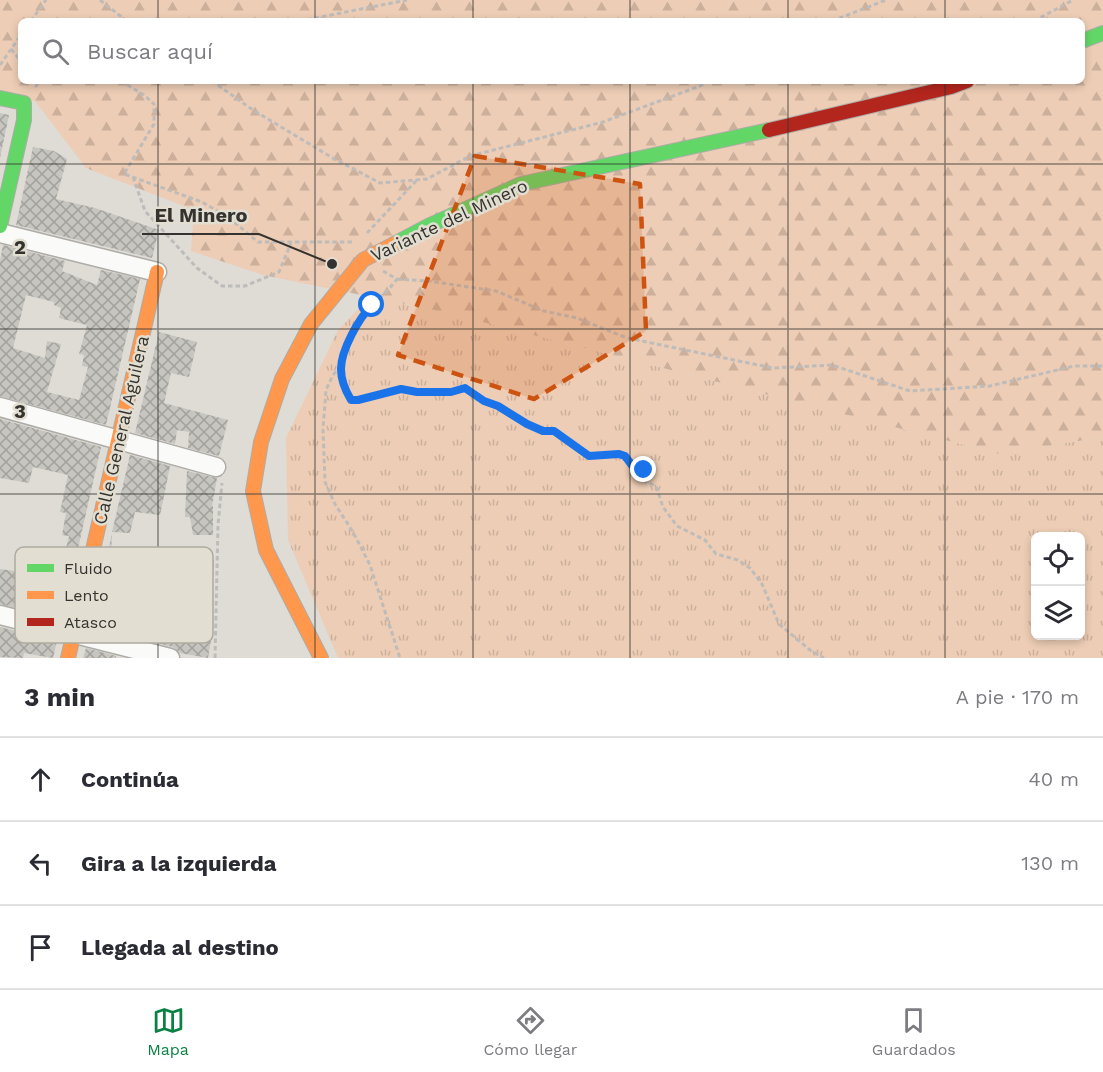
<!DOCTYPE html>
<html lang="es">
<head>
<meta charset="utf-8">
<style>
  :root { --surface:#fff; --page:#f7f7f7; --text:#2b2b33; --muted:#7c7c81; --line:#e1e1e2; --accent:#0b8043 }
  body { margin:0; font-family:"Work Sans",sans-serif; background:var(--page); color:var(--text) }
  .controls { position:absolute; right:18px; bottom:18px; display:grid; overflow:hidden; border-radius:9px; box-shadow:0 3px 9px #0003 }
  .controls button { width:54px; height:54px; display:grid; place-items:center; padding:0; border:0; border-bottom:2px solid var(--line); background:var(--surface); color:var(--text); font:30px sans-serif }
  .stop { position:absolute; width:18px; height:18px; margin:-14px; border:4px solid #1a73e8; border-radius:50%; background:#fff }
  .stop.end { background:#1a73e8; border-color:#fff; box-shadow:0 2px 6px #0008 }
  .list { margin:0; padding:0; list-style:none }
  h2 { display:flex; justify-content:space-between; align-items:center; height:78px; margin:0; padding:0 24px; font-size:26px }
  h2 small { font-size:20px; font-weight:400; color:var(--muted) }
  .list li { display:grid; grid-template-columns:39px 1fr auto; gap:18px; align-items:center; box-sizing:border-box; height:84px; padding:0 24px; border-top:2px solid var(--line) }
  .list b { display:block; font-size:22px; white-space:nowrap }
  .list em { font-size:20px; font-style:normal; color:var(--muted) }
  .icon { flex:none; width:33px; height:33px; fill:none; stroke:currentColor; stroke-width:2; stroke-linecap:round; stroke-linejoin:round }
  .map { position:relative; flex:none; width:1103px; height:658px; overflow:hidden }
  .search { position:absolute; background:var(--surface); box-shadow:0 3px 9px #0003; left:18px; right:18px; top:18px; height:66px; display:flex; align-items:center; gap:15px; box-sizing:border-box; padding:0 21px; border-radius:9px; color:var(--muted); font-size:22px }
  .sheet { height:330px; background:var(--surface) }
  nav { display:flex; justify-content:space-around; align-items:center; box-sizing:border-box; height:84px; border-top:2px solid var(--line); background:var(--surface); font-size:16px; color:var(--muted) }
  nav a { display:grid; justify-items:center; gap:3px }
  nav .on { color:var(--accent) }
  .map>svg:first-child { display:block }
  .grass { fill:url(#grass-tufts); fill-rule:evenodd }
  .forest { fill:url(#forest-firs); fill-rule:evenodd }
  .building { fill:url(#building-cross-hatch); fill-rule:evenodd }
  .lines { fill:none; stroke-linecap:round; stroke-linejoin:round }
  .street-casing { stroke:#aeaca7; stroke-width:21 }
  .fast-casing { stroke:#aeaca7; stroke-width:16 }
  .slow-casing { stroke:#aeaca7; stroke-width:16 }
  .jam-casing { stroke:#aeaca7; stroke-width:16 }
  .path { stroke:#bebcbb; stroke-width:3; stroke-dasharray:4.5 3; stroke-linecap:butt }
  .street { stroke:#fafaf9; stroke-width:18 }
  .fast { stroke:#63d668; stroke-width:14 }
  .slow { stroke:#ff974d; stroke-width:14 }
  .jam { stroke:#b3261e; stroke-width:14 }
  .route { stroke:#1a73e8; stroke-width:8 }
  .marked { fill:#cd5311; fill-opacity:0.2; stroke:#cd5311; stroke-width:4.5; stroke-dasharray:12 8; stroke-linejoin:round }
  .grid { fill:none; stroke:#35332f; stroke-width:1.5; stroke-opacity:0.55 }
  .labels { text-anchor:middle; dominant-baseline:central; stroke-width:5; stroke-linejoin:round; paint-order:stroke }
  .street-label { font-size:18px; fill:#35332f; stroke:#e2ded1 }
  .key { fill:#e2ded1; stroke:#aeaba0; stroke-width:1.5 }
  .key-label { font-size:16px; fill:#35332f }
  .grid-label { font-size:20px; text-anchor:middle; font-weight:bold; fill:#35332f; stroke:#e2ded1; stroke-width:5; stroke-linejoin:round; paint-order:stroke }
  .leader { fill:none; stroke:#35332f; stroke-width:2 }
  .callout-dot { fill:#35332f; stroke:#e2ded1; stroke-width:2 }
  .callout-label { font-size:20px; text-anchor:middle; font-weight:bold; fill:#35332f; stroke:#e2ded1; stroke-width:5; stroke-linejoin:round; paint-order:stroke }
</style>
</head>
<body>
<div class="map">
<svg width="1103" height="658" viewBox="0 0 1103 658">
  <defs>
    <pattern id="grass-tufts" width="24" height="20" patternUnits="userSpaceOnUse" patternTransform="scale(1.5)"><rect width="24" height="20" fill="#edcdb5"/><path d="M3 7l-1-3M5 7V3M7 7l1-3M15 17l-1-3M17 17v-4M19 17l1-3" fill="none" stroke="#ccb09c"/></pattern>
    <pattern id="forest-firs" width="22" height="20" patternUnits="userSpaceOnUse" patternTransform="scale(1.5)"><rect width="22" height="20" fill="#edcdb5"/><path d="M5 1l3.5 6h-7zM16 11l3.5 6h-7z" fill="#ccb09c"/></pattern>
    <pattern id="building-cross-hatch" width="8" height="8" patternUnits="userSpaceOnUse" patternTransform="scale(1.5)"><rect width="8" height="8" fill="#c6c5bf"/><path d="M0 0l8 8M0 8l8-8" fill="none" stroke="#a2a19c"/></pattern>
  </defs>
  <rect width="100%" height="100%" fill="#dedcd5"/>
  <path class="grass" d="M370,297L435,310L1000,454L1103,437V658H338L288,540L286,438L338,330ZM1036,536H1080V636H1036Z"/>
  <path class="forest" d="M0,0H1103V437L1000,454L435,310L263,275L191,251L194,210L86,168L35,101L0,92ZM21,21H1082V81H21Z"/>
  <path class="building" d="M0,113L9,115L0,158Z
    M33,147L54,151L67,159L56,199L95,208L159,230L152,258L16,225Z
    M3,245L65,261L62,271L97,285L101,270L140,279L106,425L0,396V261ZM26,295L54,302V305L61,308L59,318L87,325L79,354L84,355L82,366L88,367L79,400L47,392L61,344L47,341L45,358L13,348Z
    M159,332L197,342L189,377L171,373L164,403L228,420L219,456L188,448L189,432L177,430L175,444L135,433Z
    M0,419L101,447L62,619L0,604V569L56,577L61,568L69,536L62,535L66,513L60,512L68,475L33,467L29,483L0,478Z
    M130,455L170,466L162,506L160,515L135,512L130,533L112,532Z
    M187,471L217,478L212,506H213V535H193L190,517H185Z
    M112,534L111,554L123,555L114,595L122,597L116,627L121,629L120,634L91,626Z
    M195,559L214,560L213,577L196,575Z
    M148,611L179,614V629L211,640L208,658L180,653L173,647L145,640Z
    M0,627L57,641L53,658L24,653L23,658L0,657Z
    M86,648L116,656V658H83Z"/>
  <g class="lines">
    <g class="street-casing">
      <path id="street" d="M0,233L157,272
        M0,407L216,467
        M0,615L170,658"/>
    </g>
    <g class="fast-casing">
      <path id="fast" d="M1082,41L1103,33
        M0,98L24,103V120L0,226
        M396,243L428,226L521,184L769,130"/>
    </g>
    <g class="slow-casing">
      <path id="slow" d="M68,658L157,272
        M321,658L266,550L253,491L261,442L282,379L311,324L363,260L396,243"/>
    </g>
    <g class="jam-casing">
      <path id="jam" d="M769,130L951,87L967,81"/>
    </g>
    <path class="path" d="M100,0L127,21
      M31,21L46,0
      M300,21L407,0
      M832,21L886,0
      M1034,21L1073,0
      M11,49L21,61
      M0,65L21,35
      M121,81L144,95L154,104V124L124,174L202,202L228,217L258,242H353
      M212,81L253,110L331,157L380,183L427,179L470,156L603,122L700,86L710,81
      M35,87L39,83L45,81
      M133,177L145,211L197,268L222,286H245L279,272L291,243
      M367,233L416,181
      M383,271L397,279C386,294 375,300 364,313C355,323 341,356 341,369C342,381 345,390 351,400H358L401,389L417,392H451L464,388L484,401L498,406L527,424L543,431H554L589,456L619,454L625,456L634,468L644,470L646,482L656,486L663,507L677,526L705,540L716,554L738,560L750,568L762,584L779,624L810,650L824,658
      M397,279L429,281L496,291L544,311L577,318L627,338L773,368L832,365L910,391L990,386L1074,366H1103
      M341,366L333,375L326,390L323,429L325,482L335,504L353,532L370,565L400,658
      M215,658L218,525L222,483"/>
    <use href="#street" class="street"/>
    <use href="#fast" class="fast"/>
    <use href="#slow" class="slow"/>
    <use href="#jam" class="jam"/>
  </g>
  <g class="lines">
    <path class="route" d="M372,305C359,318 341,350 341,369C341,381 345,390 351,400H358L401,389L417,392H451L465,388L484,401L498,406L527,424L543,431H554L589,456L619,454L625,456L634,468L644,470"/>
  </g>
  <path class="marked" d="M475,156L640,184L646,331L534,399L398,355Z"/>
  <path class="grid" d="M158,0V21M315,0V21M473,0V21M630,0V21M788,0V21M945,0V21M158,81V658M315,81V658M473,81V658M630,81V658M788,81V658M945,81V658M0,164H1103M0,329H1103M0,494H1103"/>
  <g class="labels">
    <g class="street-label">
      <text transform="translate(449 220) rotate(-25)">Variante del Minero</text>
      <text transform="translate(121 430) rotate(-77)">Calle General Aguilera</text>
    </g>
  </g>
  <rect x="15" y="547" width="198" height="96" rx="9" class="key"/>
  <rect x="27" y="564" width="27" height="8" fill="#63d668"/>
  <rect x="27" y="591" width="27" height="8" fill="#ff974d"/>
  <rect x="27" y="618" width="27" height="8" fill="#b3261e"/>
  <g class="key-label">
    <text x="64" y="574">Fluido</text>
    <text x="64" y="601">Lento</text>
    <text x="64" y="628">Atasco</text>
  </g>
  <g class="grid-label">
    <text x="20" y="254">2</text>
    <text x="20" y="418">3</text>
  </g>
  <path class="leader" d="M332 264L259 234H142"/>
  <circle class="callout-dot" cx="332" cy="264" r="6"/>
  <g class="callout-label">
    <text x="201" y="222">El Minero</text>
  </g>
</svg>
<div class="controls">
<button><svg class="icon" aria-label="locate" viewBox="0 0 24 24"><circle cx="12" cy="12" r="6"/><path d="M12 2v4M12 18v4M2 12h4M18 12h4"/></svg></button>
<button><svg class="icon" aria-label="layers" viewBox="0 0 24 24"><path d="M12 4l9 5-9 5-9-5zM3 14l9 5 9-5"/></svg></button>
</div>
<div class="stop" style="left:372px;top:305px"></div>
<div class="stop end" style="left:644px;top:470px"></div>
<div class="search"><svg class="icon" aria-label="search" viewBox="0 0 24 24"><circle cx="10" cy="10" r="6"/><path d="M15 15l6 6"/></svg>Buscar aquí</div>
</div>
<section class="sheet">
<h2>3 min<small>A pie · 170 m</small></h2>
<ul class="list">
<li><svg class="icon" aria-label="ahead" viewBox="0 0 24 24"><path d="M12 20V5M6 11l6-6 6 6"/></svg><div><b>Continúa</b></div><em>40 m</em></li>
<li><svg class="icon" aria-label="left" viewBox="0 0 24 24"><path d="M17 20v-9H6M10 6l-5 5 5 5"/></svg><div><b>Gira a la izquierda</b></div><em>130 m</em></li>
<li><svg class="icon" aria-label="arrive" viewBox="0 0 24 24"><path d="M6 21V4h12l-3 4 3 4H6"/></svg><div><b>Llegada al destino</b></div></li>
</ul>
</section>
<nav>
<a class="on"><svg class="icon" aria-label="map" viewBox="0 0 24 24"><path d="M3 6l6-2 6 2 6-2v14l-6 2-6-2-6 2zM9 4v14M15 6v14"/></svg>Mapa</a>
<a><svg class="icon" aria-label="directions" viewBox="0 0 24 24"><path d="M12 3l9 9-9 9-9-9zM9 14v-3h6M13 9l2 2-2 2"/></svg>Cómo llegar</a>
<a><svg class="icon" aria-label="saved" viewBox="0 0 24 24"><path d="M7 4h10v16l-5-4-5 4z"/></svg>Guardados</a>
</nav>
</body>
</html>
